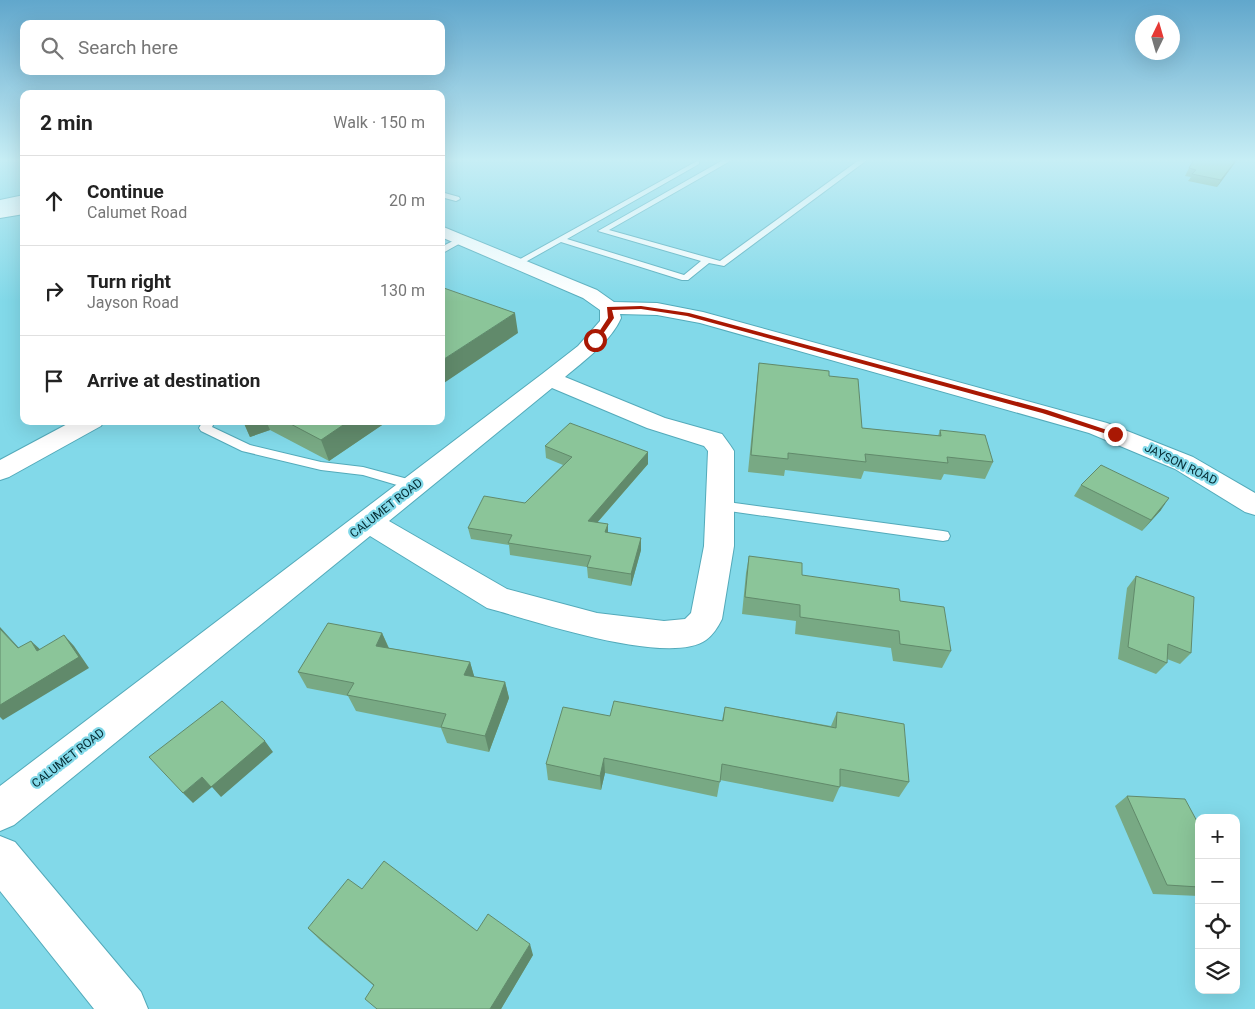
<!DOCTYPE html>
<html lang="en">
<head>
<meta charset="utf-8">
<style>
  :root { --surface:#fff; --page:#f6f6f6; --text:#222; --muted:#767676; --line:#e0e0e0 }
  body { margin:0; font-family:Roboto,sans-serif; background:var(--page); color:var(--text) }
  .controls { position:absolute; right:15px; bottom:15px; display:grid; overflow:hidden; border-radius:10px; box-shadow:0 5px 20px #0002 }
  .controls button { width:45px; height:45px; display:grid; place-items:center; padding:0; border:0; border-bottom:1px solid var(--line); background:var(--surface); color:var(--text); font:25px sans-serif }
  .compass { position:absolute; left:1135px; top:15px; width:45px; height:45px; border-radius:50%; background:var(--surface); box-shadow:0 5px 20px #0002; rotate:5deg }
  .stop { position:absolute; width:15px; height:15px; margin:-11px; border:4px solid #a91803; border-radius:50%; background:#fff }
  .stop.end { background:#a91803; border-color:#fff; box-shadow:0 1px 5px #0008 }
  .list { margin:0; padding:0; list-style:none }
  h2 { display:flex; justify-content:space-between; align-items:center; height:65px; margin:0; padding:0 20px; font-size:21px }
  h2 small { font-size:16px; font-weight:400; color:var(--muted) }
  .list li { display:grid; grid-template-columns:32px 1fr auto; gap:15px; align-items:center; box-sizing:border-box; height:90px; padding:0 20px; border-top:1px solid var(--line) }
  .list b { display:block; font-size:19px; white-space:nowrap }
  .list p { margin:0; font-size:16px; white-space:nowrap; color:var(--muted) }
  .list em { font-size:16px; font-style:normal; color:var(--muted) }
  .icon { flex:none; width:28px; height:28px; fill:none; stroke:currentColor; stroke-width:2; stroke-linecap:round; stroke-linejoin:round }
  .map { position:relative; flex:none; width:1255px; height:1009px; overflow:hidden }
  .search { position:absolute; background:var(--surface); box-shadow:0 5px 20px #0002; left:20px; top:20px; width:425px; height:55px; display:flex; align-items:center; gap:12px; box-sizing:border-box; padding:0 18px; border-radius:10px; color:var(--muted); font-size:19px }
  .panel { position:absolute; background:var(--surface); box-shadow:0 5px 20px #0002; left:20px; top:90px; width:425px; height:335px; border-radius:10px }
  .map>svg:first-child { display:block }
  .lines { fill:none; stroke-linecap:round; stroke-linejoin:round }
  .service-casing { stroke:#53aaba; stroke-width:2 }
  .minor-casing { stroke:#53aaba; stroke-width:2 }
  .secondary-casing { stroke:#53aaba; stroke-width:2 }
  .motorway-casing { stroke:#53aaba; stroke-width:2 }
  .service { fill:#fff; fill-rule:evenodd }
  .minor { fill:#fff; fill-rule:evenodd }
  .secondary { fill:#fff; fill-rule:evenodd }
  .motorway { fill:#fff; fill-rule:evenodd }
  .wall { fill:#78a984 }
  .shaded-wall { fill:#618a6b }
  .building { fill:#8bc599; stroke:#618a6b }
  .route { fill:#a91803 }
  .labels { text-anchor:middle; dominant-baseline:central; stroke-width:4.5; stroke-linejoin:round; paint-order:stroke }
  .street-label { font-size:12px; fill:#042b32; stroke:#82d9e9 }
</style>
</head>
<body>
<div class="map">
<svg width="1255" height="1009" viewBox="0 0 1255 1009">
  <rect width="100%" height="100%" fill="#82d9e9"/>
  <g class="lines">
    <g class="service-casing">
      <path id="service" d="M723,160H732L609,230L720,261L859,160H867L724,266L709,263L688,280H682L561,242L520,265H514L513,263L697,161L699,162V164L567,239L684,275L701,261L598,231Z
        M441,192L459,197L460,199L456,201L441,197Z
        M459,238L466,240L441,254V247Z
        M203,421H215L212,427L250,445L321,462L363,467L419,482L421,485L419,488L414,490L363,475L321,470L242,451L201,431L199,428Z
        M720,501L943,531L948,532L950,536L948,540L943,541L715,509L713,506L715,503Z"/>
    </g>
    <g class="minor-casing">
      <path id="minor" d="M441,226L597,290L614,302L657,303L703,312L1107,423L1193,457L1255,493V515L1245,512L1175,469L1089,433L700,323L657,315L620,314L621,318C612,340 583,362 565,377L665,418L722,434L730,445L734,451V546L722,619C718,627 713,635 706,640C670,666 540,623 498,611L487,608L370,536L14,825L0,831V786L542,374L578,346L600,321V310L583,298L441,237ZM552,388L647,428L704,446L708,451L704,546L691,613L685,619L664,621L597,613L507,589L389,521Z
        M0,836L15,842L141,992L148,1009H94L0,891Z"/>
    </g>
    <g class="secondary-casing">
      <path id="secondary" d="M24,195V204L0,210V200Z"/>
    </g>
    <g class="motorway-casing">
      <path id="motorway" d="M24,204V214L0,218V208Z
        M73,421H104L101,426L9,477L0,480V460Z"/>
    </g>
    <use href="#service" class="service"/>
    <use href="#minor" class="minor"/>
    <use href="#secondary" class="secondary"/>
    <use href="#motorway" class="motorway"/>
  </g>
  <path class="wall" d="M1237,160L1217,187L1188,181L1191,177L1185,176L1189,168Z
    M759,363L829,376L862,428L938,436L940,430L993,462L985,479L944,474L941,480L864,471L861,479L785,470L784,476L748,472L757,380Z
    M243,421H388L329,461L270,430L250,437Z
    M545,446L648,452V464L597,523L608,524V533L641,538V550L631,586L588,578L587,567L510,555L509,545L471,539L468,528L525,503L563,465L546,458Z
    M1081,485L1161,510L1142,531L1074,496Z
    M749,556L802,575L900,601L951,651L942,668L893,661L891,648L795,634L796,621L742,614L746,573Z
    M1136,576L1191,653L1180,664L1167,659V663L1156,674L1118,659L1127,588Z
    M382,633L389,648L470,662L474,677L505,682L509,698L489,752L447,743L441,728L356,711L348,696L307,688L298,672Z
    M725,707L831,726L837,712L909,782L899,797L840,786L833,802L720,780L717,797L605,773L601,790L548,780L546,764L610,716L722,720Z
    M1127,796L1199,825V896L1153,894L1115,806Z
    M362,889L477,931L533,955L501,1009H376L374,986L320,940L308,928Z"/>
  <path class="shaded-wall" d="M1236,160H1237L1217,187L1221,180Z
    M515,313L518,333L441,385V361Z
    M243,421H266L270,430L250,437Z
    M349,421H388L329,461L321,440Z
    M648,452V464L588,533V521Z
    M1169,498L1161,510L1142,531Z
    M608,524V536L605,532Z
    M641,538V550L631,586V574Z
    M0,627L29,659L18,648L0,629Z
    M382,633L389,649L376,646Z
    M64,635L74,646L89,668L3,720L0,717V705Z
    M31,641L42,651H37Z
    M470,662L475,679L464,675Z
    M505,682L509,698L489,752L485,736Z
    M265,741L273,752L221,797L212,787L193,803L183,793L202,777Z
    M604,758L605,773L601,790L600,776Z
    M530,944L533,955L501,1009H490Z"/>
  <path class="building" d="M1194,160H1236L1221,180L1192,174L1196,170L1189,168Z
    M441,287L515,313L441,361Z
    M759,363L829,371V376L858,379L862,428L941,436L940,430L985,435L993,462L947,457L948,463L865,454L866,462L788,453V459L751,455Z
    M285,421H349L321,440Z
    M570,423L648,452L588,521L608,524L605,532L641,538L631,574L587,567L591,556L508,543L512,535L468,528L484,496L525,503L572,457L545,446Z
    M1101,465L1169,498L1151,520L1081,485Z
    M749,556L802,563V575L899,589L900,601L944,607L951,651L900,644L899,631L800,617V605L745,597Z
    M1136,576L1194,597L1191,653L1168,644L1167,663L1128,647Z
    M328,623L382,633L376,646L470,662L464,675L505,682L485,736L441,727L446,714L347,695L354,683L298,672Z
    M0,629L18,648L31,641L37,651L64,635L79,657L0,705Z
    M222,701L265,741L211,787L202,777L183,793L149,757Z
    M614,701L723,721L725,707L836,728L837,712L904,724L909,782L840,769V787L722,764L720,782L604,758L600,776L546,764L563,707L610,716Z
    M1127,796L1185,799L1199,825V887L1167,885Z
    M384,861L477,931L488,914L530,944L490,1009H377L365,999L374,985L308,928L348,879L362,889Z"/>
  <linearGradient id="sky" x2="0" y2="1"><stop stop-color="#61a7cc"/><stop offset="0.53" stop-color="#c7eef5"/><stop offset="1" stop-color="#c7eef5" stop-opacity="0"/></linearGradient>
  <rect width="1255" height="302" fill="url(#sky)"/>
  <path class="route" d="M641,306L689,313L1047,410L1119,434L1113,436L1042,413L687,316L641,309L612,310L614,318L598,341H593L608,318L607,307Z"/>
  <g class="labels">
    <g class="street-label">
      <text transform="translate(1181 464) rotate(26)">JAYSON ROAD</text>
      <text transform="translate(386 508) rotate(-38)">CALUMET ROAD</text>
      <text transform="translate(68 758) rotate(-38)">CALUMET ROAD</text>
    </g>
  </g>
</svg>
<div class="controls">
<button>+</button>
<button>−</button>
<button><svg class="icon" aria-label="locate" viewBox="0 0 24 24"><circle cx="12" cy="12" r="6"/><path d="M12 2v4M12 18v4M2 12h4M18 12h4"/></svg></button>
<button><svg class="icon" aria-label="layers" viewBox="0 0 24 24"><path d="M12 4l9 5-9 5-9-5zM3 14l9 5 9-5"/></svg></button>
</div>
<svg class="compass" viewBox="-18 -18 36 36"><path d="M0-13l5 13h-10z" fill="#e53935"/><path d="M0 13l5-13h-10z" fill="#767676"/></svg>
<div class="stop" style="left:595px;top:340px"></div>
<div class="stop end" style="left:1115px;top:434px"></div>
<div class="search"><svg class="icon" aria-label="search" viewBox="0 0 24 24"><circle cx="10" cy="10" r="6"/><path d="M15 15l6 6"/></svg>Search here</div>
<section class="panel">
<h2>2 min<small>Walk · 150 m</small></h2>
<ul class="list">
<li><svg class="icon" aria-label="ahead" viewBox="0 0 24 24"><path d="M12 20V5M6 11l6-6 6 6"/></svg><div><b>Continue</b><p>Calumet Road</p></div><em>20 m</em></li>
<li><svg class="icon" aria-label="right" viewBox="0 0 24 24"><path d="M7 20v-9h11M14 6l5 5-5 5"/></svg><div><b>Turn right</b><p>Jayson Road</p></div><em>130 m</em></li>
<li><svg class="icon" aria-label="arrive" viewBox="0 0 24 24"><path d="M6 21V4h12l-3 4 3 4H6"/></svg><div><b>Arrive at destination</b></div></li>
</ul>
</section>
</div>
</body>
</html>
